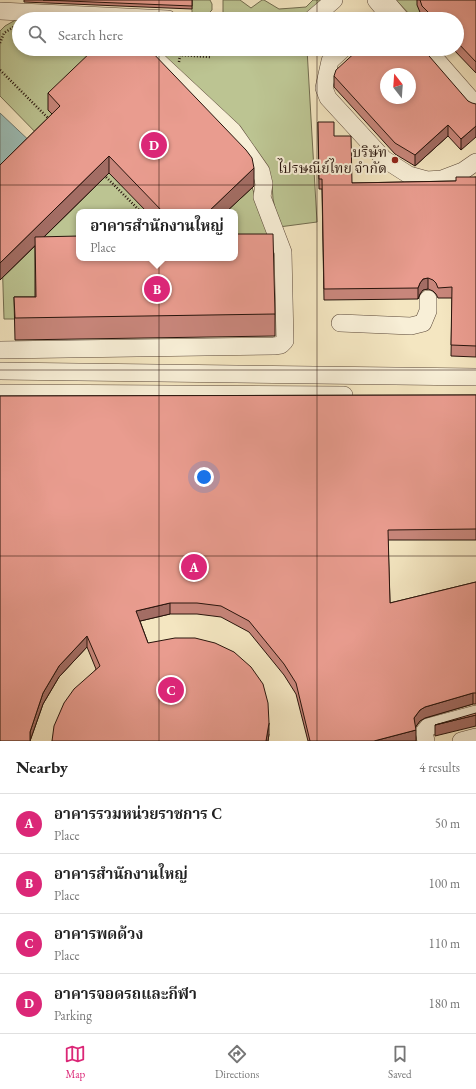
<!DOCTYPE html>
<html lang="en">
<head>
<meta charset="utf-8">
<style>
  :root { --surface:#fff; --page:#f6f6f6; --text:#222; --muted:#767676; --line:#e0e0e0; --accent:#db2777 }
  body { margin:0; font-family:"EB Garamond","Noto Serif Thai",serif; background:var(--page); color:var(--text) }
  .compass { position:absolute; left:380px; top:68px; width:36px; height:36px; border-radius:50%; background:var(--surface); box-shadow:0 2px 6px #0003; rotate:343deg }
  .you { position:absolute; left:204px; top:477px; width:14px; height:14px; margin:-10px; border:3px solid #fff; border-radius:50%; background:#1a73e8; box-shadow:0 0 0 6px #1a73e833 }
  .badge { display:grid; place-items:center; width:26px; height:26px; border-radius:50%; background:var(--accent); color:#fff; font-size:13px; font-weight:700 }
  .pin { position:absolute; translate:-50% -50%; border:2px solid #fff; box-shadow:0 1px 4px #0006 }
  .popup { position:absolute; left:76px; top:209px; width:162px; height:52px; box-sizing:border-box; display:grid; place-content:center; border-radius:8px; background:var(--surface); filter:drop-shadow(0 1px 3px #0005); font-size:13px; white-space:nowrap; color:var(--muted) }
  .popup b { font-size:15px; color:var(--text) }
  .popup::after { content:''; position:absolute; left:50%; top:100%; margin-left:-8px; border:8px solid transparent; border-top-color:var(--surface) }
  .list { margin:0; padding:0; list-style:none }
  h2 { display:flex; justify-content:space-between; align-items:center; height:52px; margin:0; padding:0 16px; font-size:17px }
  h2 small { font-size:13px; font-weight:400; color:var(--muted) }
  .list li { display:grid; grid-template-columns:26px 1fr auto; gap:12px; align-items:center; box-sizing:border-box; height:60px; padding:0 16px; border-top:1px solid var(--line) }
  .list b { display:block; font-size:15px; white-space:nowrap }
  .list p { margin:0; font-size:13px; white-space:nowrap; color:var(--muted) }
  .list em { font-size:13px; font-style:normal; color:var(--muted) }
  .icon { flex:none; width:22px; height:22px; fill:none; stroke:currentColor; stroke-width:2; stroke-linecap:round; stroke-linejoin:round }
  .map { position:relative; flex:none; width:476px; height:741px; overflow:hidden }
  .search { position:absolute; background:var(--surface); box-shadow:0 2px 6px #0003; left:12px; right:12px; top:12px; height:44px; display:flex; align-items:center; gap:10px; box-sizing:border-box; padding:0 14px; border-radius:22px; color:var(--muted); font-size:15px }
  .sheet { height:292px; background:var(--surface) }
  nav { display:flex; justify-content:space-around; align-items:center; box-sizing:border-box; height:56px; border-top:1px solid var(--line); background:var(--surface); font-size:11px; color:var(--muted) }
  nav a { display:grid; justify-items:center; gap:2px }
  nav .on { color:var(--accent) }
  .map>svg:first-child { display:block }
  .green { fill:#bcc492; stroke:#726c4f }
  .water { fill:#9cbeb7; stroke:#6e7a73 }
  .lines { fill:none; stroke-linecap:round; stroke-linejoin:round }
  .minor-casing { stroke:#5b4839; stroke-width:18 }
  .path { stroke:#28140c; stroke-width:2.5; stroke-dasharray:1 2; stroke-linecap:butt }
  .minor { stroke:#f8efd7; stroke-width:17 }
  .wall { fill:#c8867b; stroke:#28140c }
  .shaded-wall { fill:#a36d64; stroke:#28140c }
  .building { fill:#e99c8f; stroke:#28140c; fill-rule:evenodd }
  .grid { fill:none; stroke:#28140c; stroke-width:1; stroke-opacity:0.55 }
  .poi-dot { fill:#8f2418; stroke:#f8efd7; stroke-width:1.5 }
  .labels { text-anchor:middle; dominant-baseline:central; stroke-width:4; stroke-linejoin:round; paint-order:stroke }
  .poi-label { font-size:14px; fill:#28140c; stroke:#f8efd7; text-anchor:end }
</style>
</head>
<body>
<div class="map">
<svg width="476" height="741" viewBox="0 0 476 741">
  <rect width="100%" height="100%" fill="#f4e6c1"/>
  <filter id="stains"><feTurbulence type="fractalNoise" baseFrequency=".005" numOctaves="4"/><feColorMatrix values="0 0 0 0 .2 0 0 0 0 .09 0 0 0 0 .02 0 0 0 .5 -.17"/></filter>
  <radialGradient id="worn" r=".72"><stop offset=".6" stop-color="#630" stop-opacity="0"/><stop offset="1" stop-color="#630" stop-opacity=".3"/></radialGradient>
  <path class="green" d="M192,0H210L212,4V10L208,14H192Z
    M223,0H240L251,8L262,0H264L279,9L293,8L306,7L313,0H326L307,18L223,15Z
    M396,0H417L422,17L413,18Z
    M19,18V49H125L252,187L275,256H235V212H79V258L36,319H4L2,254L43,140L0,96V31L5,26Z
    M155,49H307L317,222L279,227L273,199L272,184Z"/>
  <path class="water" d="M0,113L36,147L0,182Z"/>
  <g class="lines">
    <g class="minor-casing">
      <path id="minor" d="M376,0L385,11L390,6L401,19
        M0,11L168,19
        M312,19L334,0
        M343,49L330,61L324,88L328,98L384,159L409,175L427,180L442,179L463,171L476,162
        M427,49L476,105
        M340,323L411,326L423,323L428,311V299
        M0,350L274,346L281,345L285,341L283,252L262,197L264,184L261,171L233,131L145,49
        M0,371L476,377
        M0,393L344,395
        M426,741L424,732L428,727L476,714
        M461,741L476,737"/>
    </g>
    <path class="path" d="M0,43L4,33L15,26
      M179,62L180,55L210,57
      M0,70L49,119
      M104,175L139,210V212"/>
    <use href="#minor" class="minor"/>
  </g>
  <path class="wall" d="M24,0H192V9L24,2Z
    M417,0H476V73L453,49H457V19H424L422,17L417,5Z
    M183,49H214V52H183Z
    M334,76L468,101L461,150L448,136L415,166L395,154L334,87Z
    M48,93L254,186L226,212H147L109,173L44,237L275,314V336L15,340L14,297H35V246L0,280V165L52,114L48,110Z
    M318,122L334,136L352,183L456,181L476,177V357L451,356L452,298H438L436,294L433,291L428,289L423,290L420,294L418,299L324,300L322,189H319Z
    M476,395V540H388L390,603L476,582V704H473L425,718L420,721L415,728L416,741H308L296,694L284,675L249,632L221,617L197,614H170L140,621L148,643L269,734L268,741H52L96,669L87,647L59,677L43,704L30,741L0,396Z"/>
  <path class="shaded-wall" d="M448,125V136L415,166V155Z
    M476,126V137L461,150V139Z
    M109,156V173L0,280V263Z
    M254,168V186L226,212H208Z
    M428,278V289L423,290L420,294L418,299V288L420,283L423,279Z
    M170,603V614L136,622V611Z
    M87,636V647L59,677L43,704L30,741V732L43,693L59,666Z
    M473,693V704L425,718L420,721L414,729V718L420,710L425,707Z
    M476,715V726L435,736V725Z
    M269,723V734L268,741H266Z
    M416,730V741H374Z"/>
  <path class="building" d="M43,0H192V6Z
    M420,0H476V62L457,42V19H435L422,6Z
    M395,16L398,19H392Z
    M94,49H149L246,150L252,158L254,168L208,212H163L109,156L0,263V165L60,106L48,93Z
    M359,49H423L468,101L472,103L476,104V126L461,139L448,125L415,155L395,143L334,76L336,70ZM386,74H410V98H386Z
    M318,122H334V136H351L352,183L456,181V177H476V346L451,345L452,287L438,288L436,283L433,280L428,278L423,279L420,283L418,288L324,289L322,179H319Z
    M235,234H273L275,314L15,318L14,297H36L35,237L79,236V258H235Z
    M476,395V529L388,530L390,603L476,582V693H473L425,707L420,710L414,718L416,730L374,741H310L296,683L284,664L249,621L221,606L197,603H170L136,611L148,643L175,638H195L215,643L234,652L251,667L263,684L268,703L269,723L266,741H52L54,726L64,703L74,689L100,666L87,636L59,666L43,693L30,732V741H0V396Z
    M476,713V715L435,725Z"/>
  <path class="grid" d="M159,0V19M317,0V19M159,49V741M317,49V741M0,185H476M0,370H476M0,556H476"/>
  <circle class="poi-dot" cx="395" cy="160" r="4"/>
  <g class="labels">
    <g class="poi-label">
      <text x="387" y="152">บริษัท<tspan x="387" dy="16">ไปรษณีย์ไทย จำกัด</tspan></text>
    </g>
  </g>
  <rect width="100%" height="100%" filter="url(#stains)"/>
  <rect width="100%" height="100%" fill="url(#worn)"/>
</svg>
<svg class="compass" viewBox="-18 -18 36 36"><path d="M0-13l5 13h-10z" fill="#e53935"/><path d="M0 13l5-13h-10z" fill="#767676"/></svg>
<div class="you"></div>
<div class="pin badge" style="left:194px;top:567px">A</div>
<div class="pin badge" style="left:157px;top:289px">B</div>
<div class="popup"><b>อาคารสำนักงานใหญ่</b>Place</div>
<div class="pin badge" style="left:171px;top:690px">C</div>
<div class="pin badge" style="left:154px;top:145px">D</div>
<div class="search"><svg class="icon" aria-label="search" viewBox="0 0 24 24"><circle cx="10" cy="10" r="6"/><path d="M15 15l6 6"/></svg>Search here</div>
</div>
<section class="sheet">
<h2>Nearby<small>4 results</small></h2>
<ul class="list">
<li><span class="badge">A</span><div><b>อาคารรวมหน่วยราชการ C</b><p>Place</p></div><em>50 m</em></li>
<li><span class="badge">B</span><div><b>อาคารสำนักงานใหญ่</b><p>Place</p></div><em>100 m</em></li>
<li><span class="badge">C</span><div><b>อาคารพดด้วง</b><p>Place</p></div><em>110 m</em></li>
<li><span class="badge">D</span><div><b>อาคารจอดรถและกีฬา</b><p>Parking</p></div><em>180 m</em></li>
</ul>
</section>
<nav>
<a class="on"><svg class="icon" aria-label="map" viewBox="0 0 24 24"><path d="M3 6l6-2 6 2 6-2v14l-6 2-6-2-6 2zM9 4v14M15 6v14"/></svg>Map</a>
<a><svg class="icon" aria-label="directions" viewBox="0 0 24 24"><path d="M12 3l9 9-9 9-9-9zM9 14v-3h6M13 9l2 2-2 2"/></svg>Directions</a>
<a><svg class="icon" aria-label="saved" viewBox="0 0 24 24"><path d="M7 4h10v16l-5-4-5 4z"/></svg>Saved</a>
</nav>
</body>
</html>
